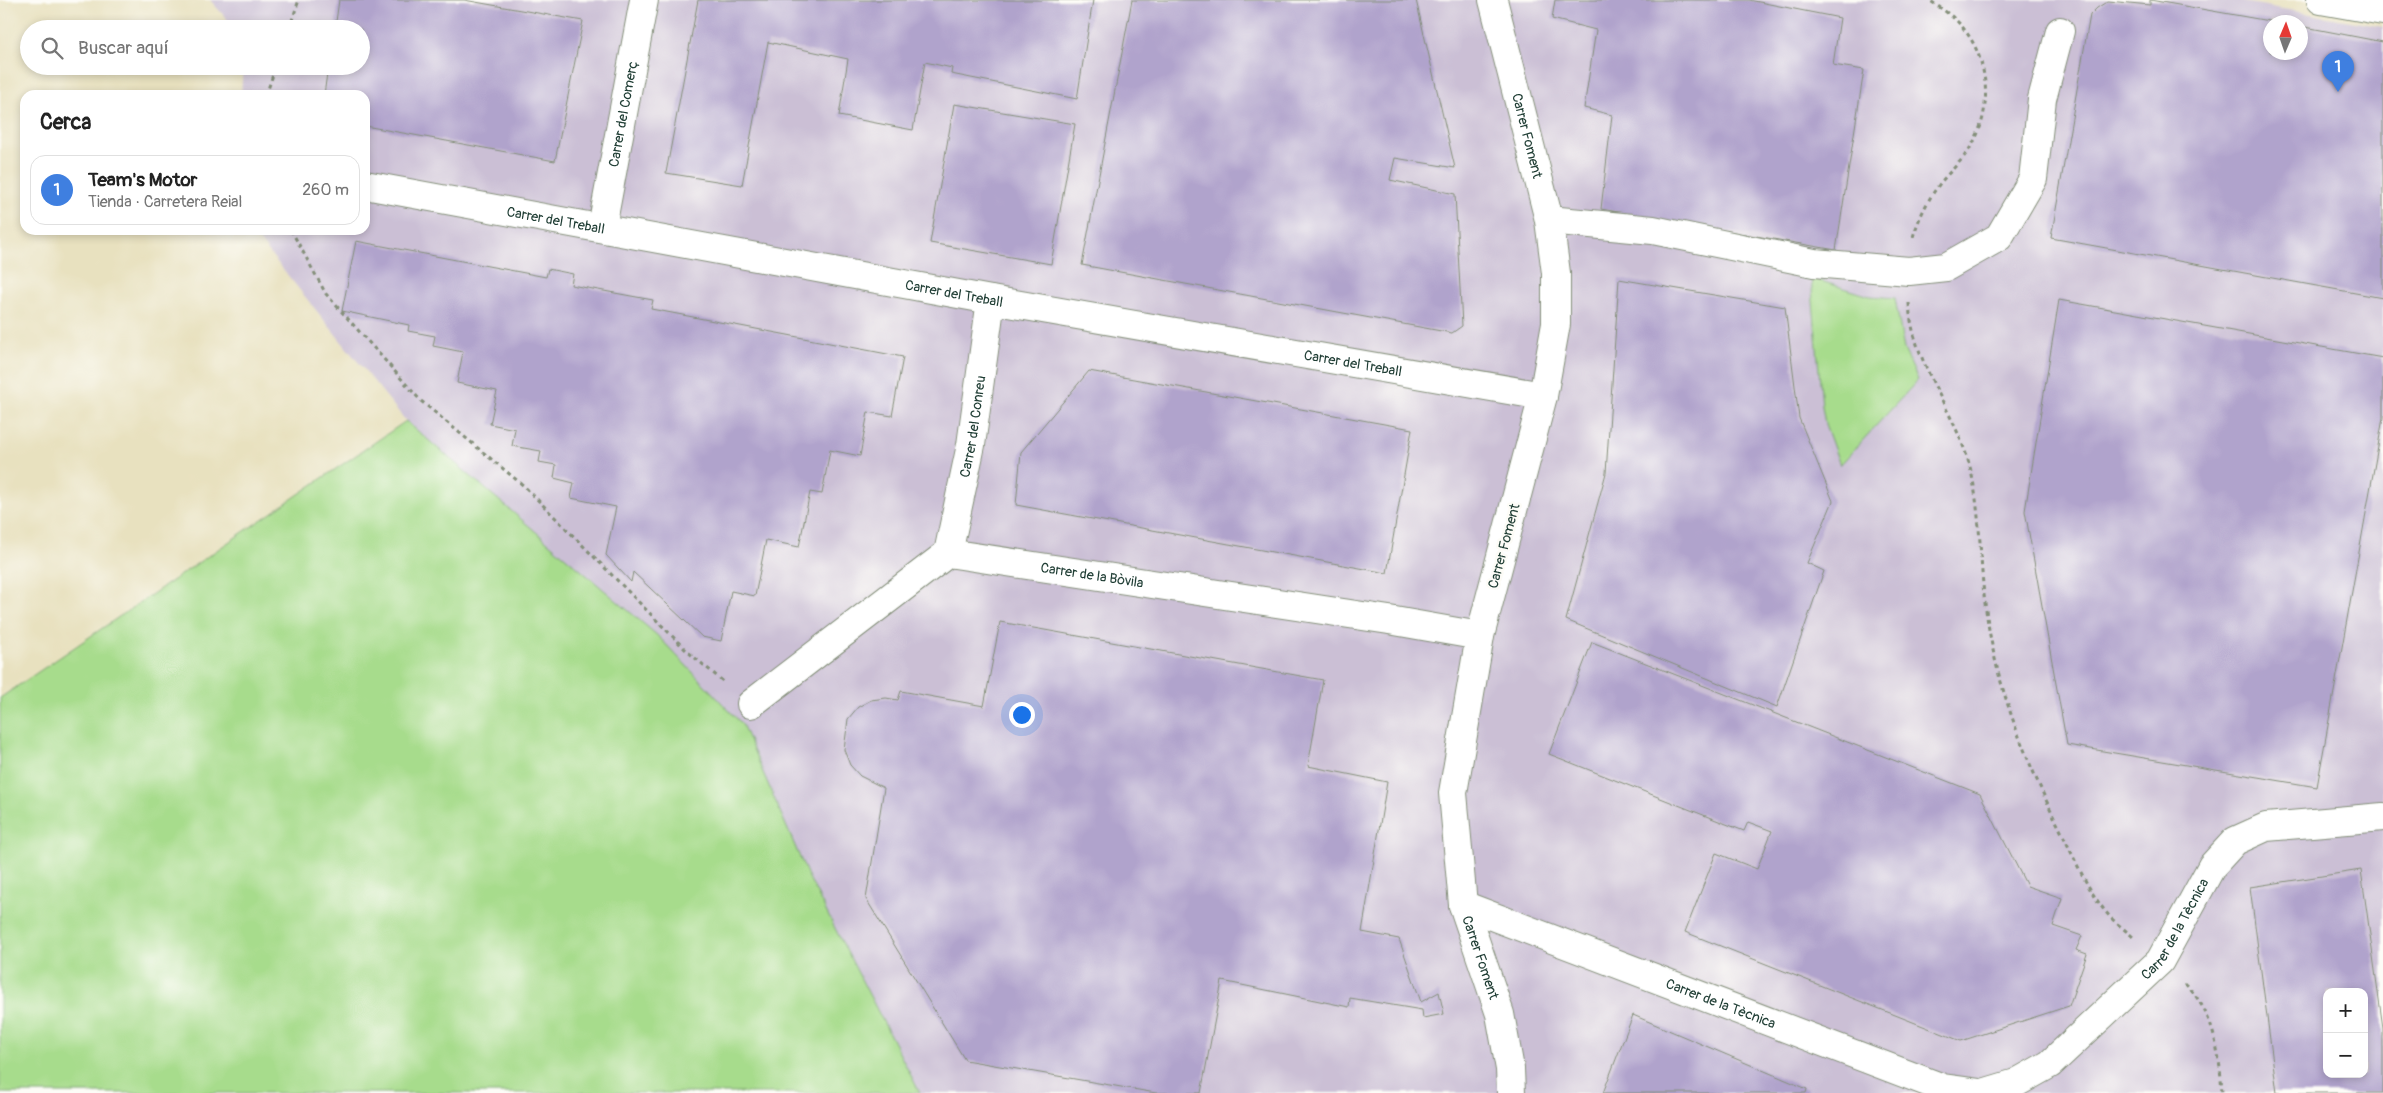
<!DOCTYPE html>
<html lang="es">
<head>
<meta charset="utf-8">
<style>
  :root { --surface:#fff; --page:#f6f6f6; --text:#222; --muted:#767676; --line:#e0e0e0; --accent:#c8321e }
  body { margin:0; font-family:Pangolin,sans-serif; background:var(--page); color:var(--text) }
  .controls { position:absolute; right:15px; bottom:15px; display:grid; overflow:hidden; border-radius:10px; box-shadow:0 2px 8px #0003 }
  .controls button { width:45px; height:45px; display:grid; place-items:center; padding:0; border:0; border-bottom:1px solid var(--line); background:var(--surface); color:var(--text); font:25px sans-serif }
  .compass { position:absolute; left:2263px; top:15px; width:45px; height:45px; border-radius:50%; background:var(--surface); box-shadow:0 2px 8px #0003; rotate:2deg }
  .you { position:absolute; left:1021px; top:714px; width:18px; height:18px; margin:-12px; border:4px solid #fff; border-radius:50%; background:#1a73e8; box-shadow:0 0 0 8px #1a73e833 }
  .badge { display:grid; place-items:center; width:32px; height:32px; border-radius:50%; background:var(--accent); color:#fff; font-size:16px; font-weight:700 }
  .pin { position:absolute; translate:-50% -41px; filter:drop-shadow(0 1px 2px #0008) }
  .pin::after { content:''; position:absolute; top:26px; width:18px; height:15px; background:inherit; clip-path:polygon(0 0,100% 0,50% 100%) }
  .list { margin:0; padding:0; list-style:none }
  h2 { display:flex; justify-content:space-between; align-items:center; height:65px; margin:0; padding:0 20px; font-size:21px }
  h2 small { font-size:16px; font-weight:400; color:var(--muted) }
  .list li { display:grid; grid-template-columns:32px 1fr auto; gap:15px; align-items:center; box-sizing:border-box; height:70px; margin:0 10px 10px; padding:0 10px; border:1px solid var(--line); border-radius:15px }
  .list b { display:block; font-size:19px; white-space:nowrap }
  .list p { margin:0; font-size:16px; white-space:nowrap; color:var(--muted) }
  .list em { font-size:16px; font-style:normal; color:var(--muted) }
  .icon { flex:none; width:28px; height:28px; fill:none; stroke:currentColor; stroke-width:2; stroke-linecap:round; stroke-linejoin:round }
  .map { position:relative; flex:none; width:2383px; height:1093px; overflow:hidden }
  .search { position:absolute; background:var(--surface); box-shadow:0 2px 8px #0003; left:20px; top:20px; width:350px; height:55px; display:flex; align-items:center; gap:12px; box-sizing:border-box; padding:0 18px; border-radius:28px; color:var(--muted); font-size:19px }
  .panel { position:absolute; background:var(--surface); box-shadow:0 2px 8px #0003; left:20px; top:90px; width:350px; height:145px; border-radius:15px }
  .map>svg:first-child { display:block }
  .industrial { fill:#cbbfd5; fill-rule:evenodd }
  .green { fill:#a7dc8c; stroke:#638c60 }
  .building { fill:#b0a3cc; fill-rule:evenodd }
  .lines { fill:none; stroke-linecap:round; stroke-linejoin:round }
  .minor-casing { stroke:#848f7a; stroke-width:30 }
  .major-casing { stroke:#848f7a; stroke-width:30 }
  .path { stroke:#848f7a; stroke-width:3; stroke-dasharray:4 4; stroke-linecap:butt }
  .minor { stroke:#fff; stroke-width:28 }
  .major { stroke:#fff; stroke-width:28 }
  .labels { text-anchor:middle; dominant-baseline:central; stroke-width:5; stroke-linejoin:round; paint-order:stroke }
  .street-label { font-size:14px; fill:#1f3d34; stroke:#fdfcf7 }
</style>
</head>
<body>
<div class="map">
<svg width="2383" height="1093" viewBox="0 0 2383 1093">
  <rect width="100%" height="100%" fill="#fdfcf7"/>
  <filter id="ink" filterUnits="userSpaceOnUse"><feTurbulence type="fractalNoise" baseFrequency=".02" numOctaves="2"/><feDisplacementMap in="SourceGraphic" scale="10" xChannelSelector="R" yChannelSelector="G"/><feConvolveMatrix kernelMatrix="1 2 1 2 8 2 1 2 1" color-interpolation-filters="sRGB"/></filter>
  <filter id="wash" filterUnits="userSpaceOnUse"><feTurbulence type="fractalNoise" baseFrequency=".0096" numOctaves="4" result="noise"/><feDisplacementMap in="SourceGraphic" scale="20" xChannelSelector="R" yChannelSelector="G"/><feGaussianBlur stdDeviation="1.12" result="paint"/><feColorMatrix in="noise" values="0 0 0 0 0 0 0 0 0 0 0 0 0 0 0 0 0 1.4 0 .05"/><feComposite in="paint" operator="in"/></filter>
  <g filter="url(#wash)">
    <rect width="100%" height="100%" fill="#e8e1bf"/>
    <path class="industrial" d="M210,0H2233L2383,27V1093H920L808,876L742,724L658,636L406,421L251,230H365V95H241L243,66H361V29H236ZM2270,22H2300V52H2270ZM2327,992H2364V1074H2327Z"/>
    <path class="green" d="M1811,278L1870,296L1895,298L1904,349L1918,380L1840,465L1825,424L1822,406Z
      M406,421L658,636L742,724L808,876L920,1093H0V698Z"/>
    <g id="blocks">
      <path class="building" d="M339,0H464L583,21L555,161L365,126V95H324L328,66H361V29H335Z
        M698,0H1093L1077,99L951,74L952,68L925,62L913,130L839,116L848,59L768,42L742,185L666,173Z
        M1132,0H1416L1455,168L1395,158L1390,180L1455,194L1462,326L1452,333L1082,265Z
        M1555,0H1749L1840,18L1833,65L1864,70L1836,250L1601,209L1612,115L1584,108L1596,30L1552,19Z
        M2150,0L2275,22H2270V52H2300V26L2383,42V298L2051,238L2090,15L2097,8L2108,1L2150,5Z
        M954,104L1075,124L1051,264L930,243Z
        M356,241L546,277L548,269L573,274L571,285L653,300L651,309L903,357L892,416L868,412L860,456L830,450L822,494L810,492L799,547L766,540L755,596L731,591L721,641L702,637L633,572L631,582L606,555L616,507L571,498L574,483L554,478L556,465L539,462L541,451L512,446L515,429L490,424L497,391L457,383L463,352L433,346L435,336L408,331L409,325L342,311Z
        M1619,279L1785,307L1799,418L1833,501L1807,563L1824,571L1777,707L1566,620L1606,473Z
        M2059,300L2383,358V418L2317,787L2067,745L2025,511Z
        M1089,371L1412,429L1387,573L1016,505L1021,452Z
        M1000,622L1323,680L1308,766L1387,782L1362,932L1399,939L1421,1002L1439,992L1444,1014L1423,1018L1422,1010L1350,998L1349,1007L1222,981L1201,1093H1156L965,1060L866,899L884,788L860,776L850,765L844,750L848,719L858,707L871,700L886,698L898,700L901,691L984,706Z
        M1592,642L1980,794L2027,886L2062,898L2053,926L2082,936L2076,950L2087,954L2069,1006L1961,1041L1685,932L1716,853L1757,869L1772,831L1748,822L1744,831L1549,754Z
        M2361,870L2383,1028V1093H2277L2250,887ZM2327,992H2364V1074H2327Z
        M1633,1015L1807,1089L1806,1093H1603Z"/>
    </g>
  </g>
  <g filter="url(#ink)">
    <use href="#blocks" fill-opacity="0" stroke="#848f7a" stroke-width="1"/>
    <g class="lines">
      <g class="minor-casing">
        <g id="minor">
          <path id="s1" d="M1493,0L1549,220L1556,273V324L1543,396L1480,636L1453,793L1463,905L1500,1014L1510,1069L1511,1093"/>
          <path id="s2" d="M365,185L991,300L1543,396"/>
          <path d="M1549,220L1653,230L1814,263L1909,271L1946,267L1999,237L2033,179L2042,99L2060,31"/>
          <path id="s3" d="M602,227L644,0"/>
          <path id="s4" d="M948,553L971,445L991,300"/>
          <path id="s5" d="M751,704L948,553L1389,620L1480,636"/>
          <path id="s6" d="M1463,905L1943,1088L1980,1093"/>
          <path id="s7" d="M1983,1093L2016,1083L2050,1064L2160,961L2212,866L2235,841L2266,827L2383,817"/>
        </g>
      </g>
      <g class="major-casing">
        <path id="major" d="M2321,0L2383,11"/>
      </g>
      <path class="path" d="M289,29L299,0
        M266,95L276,66
        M291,230L326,294L421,401L524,486L688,652L725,683
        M1913,237C1918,221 1926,203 1936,189C1946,174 1961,163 1970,148C1993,113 1990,62 1964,29C1955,17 1942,9 1929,0
        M1909,303C1912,365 1957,412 1971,471C1982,519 1979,569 1987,617C1998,692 2026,760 2059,827C2074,857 2088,893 2111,918C2118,925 2127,931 2134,938
        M2185,984C2214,1011 2220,1056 2222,1093"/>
      <use href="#minor" class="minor"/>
      <use href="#major" class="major"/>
    </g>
  </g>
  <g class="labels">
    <g class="street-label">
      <text stroke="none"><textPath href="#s3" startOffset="115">Carrer del Comerç</textPath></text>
      <text stroke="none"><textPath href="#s1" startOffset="140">Carrer Foment</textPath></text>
      <text stroke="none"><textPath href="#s2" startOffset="194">Carrer del Treball</textPath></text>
      <text stroke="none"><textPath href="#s2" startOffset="599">Carrer del Treball</textPath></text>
      <text stroke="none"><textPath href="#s2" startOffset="1004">Carrer del Treball</textPath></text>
      <text stroke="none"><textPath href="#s4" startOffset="129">Carrer del Conreu</textPath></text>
      <text transform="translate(1504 546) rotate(-75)">Carrer Foment</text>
      <text stroke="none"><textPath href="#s5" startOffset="394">Carrer de la Bòvila</textPath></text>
      <text stroke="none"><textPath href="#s7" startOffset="259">Carrer de la Tècnica</textPath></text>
      <text stroke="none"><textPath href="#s1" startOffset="980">Carrer Foment</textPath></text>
      <text stroke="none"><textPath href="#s6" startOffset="276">Carrer de la Tècnica</textPath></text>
    </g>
  </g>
</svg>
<div class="controls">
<button>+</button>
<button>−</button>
</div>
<svg class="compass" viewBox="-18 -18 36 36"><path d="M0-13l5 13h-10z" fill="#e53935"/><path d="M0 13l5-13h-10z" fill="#767676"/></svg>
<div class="you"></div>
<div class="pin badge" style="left:2338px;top:92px;background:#3f7fe0">1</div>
<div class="search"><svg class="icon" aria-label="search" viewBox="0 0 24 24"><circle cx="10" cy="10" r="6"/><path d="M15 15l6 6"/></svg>Buscar aquí</div>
<section class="panel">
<h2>Cerca<small></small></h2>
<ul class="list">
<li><span class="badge" style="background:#3f7fe0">1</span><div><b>Team's Motor</b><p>Tienda · Carretera Reial</p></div><em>260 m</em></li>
</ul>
</section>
</div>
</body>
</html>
